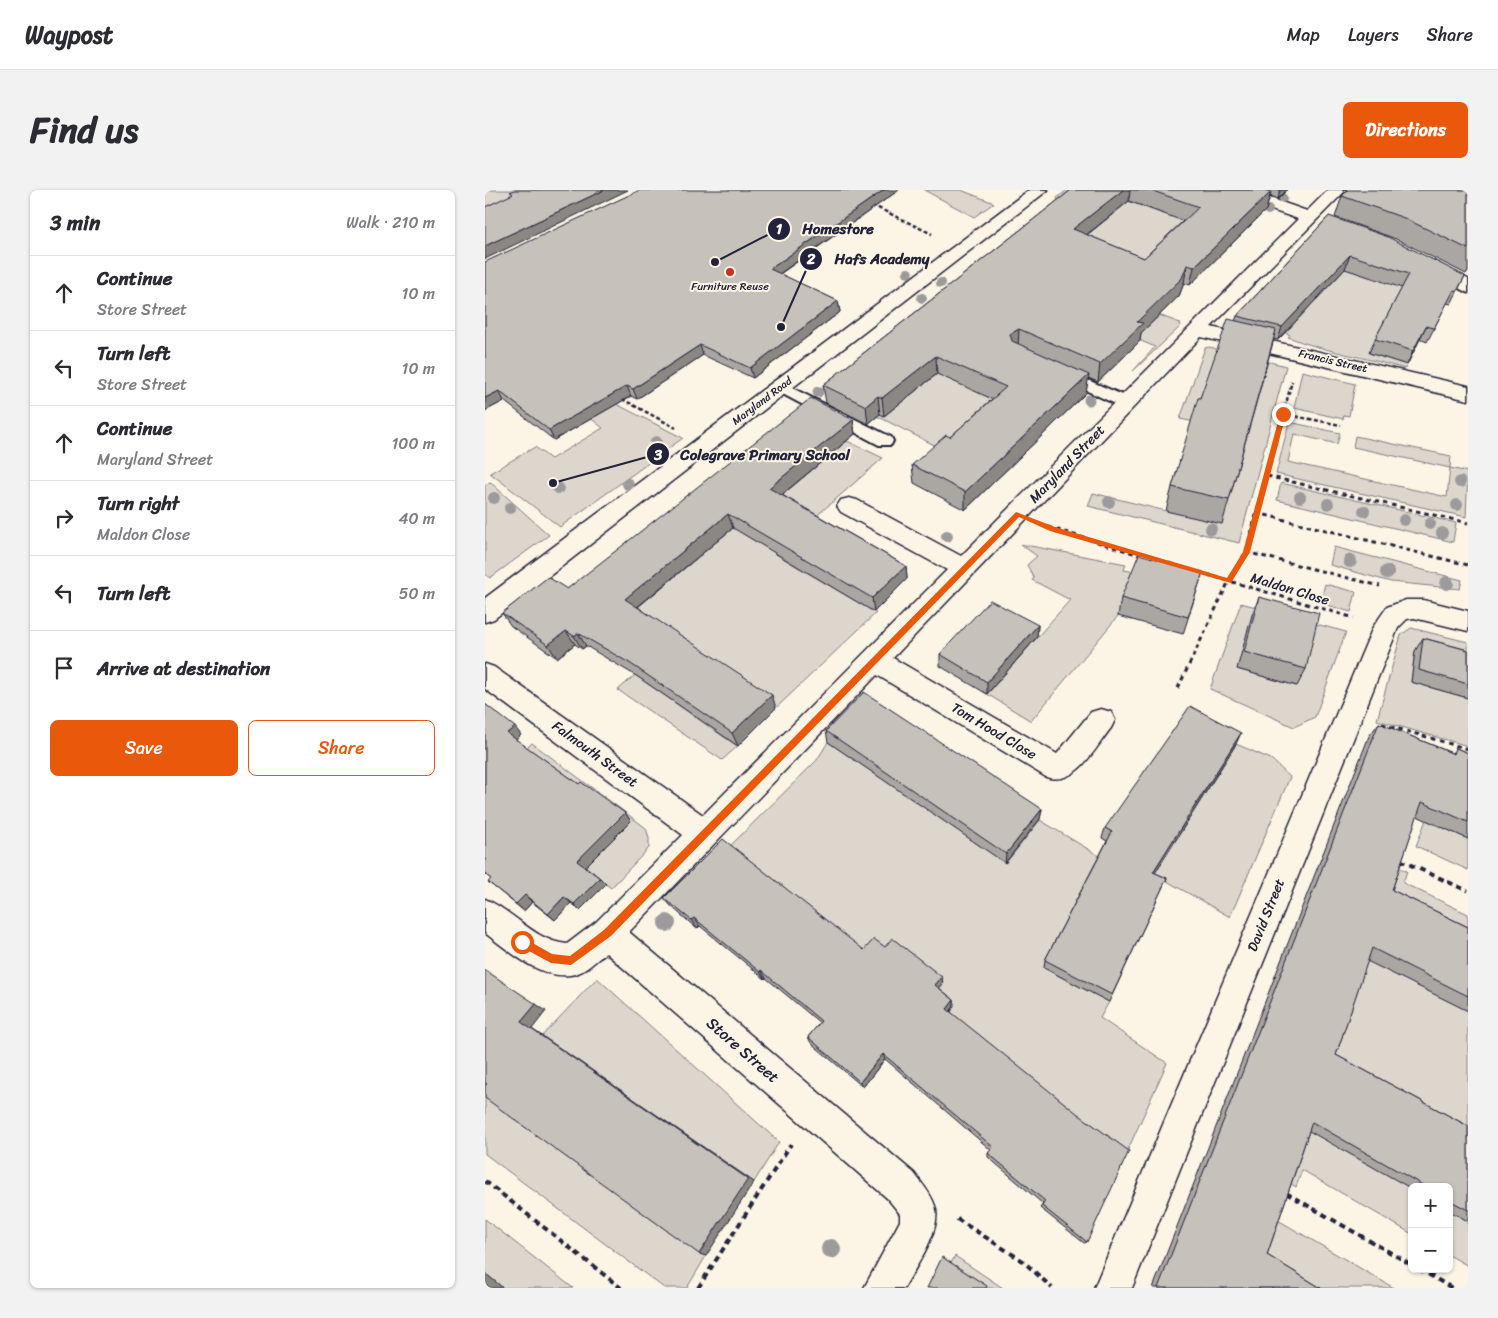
<!DOCTYPE html>
<html lang="en">
<head>
<meta charset="utf-8">
<style>
  :root { --surface:#fff; --page:#f2f2f3; --text:#2b2b33; --muted:#7c7c81; --line:#e1e1e2; --accent:#ea580c }
  body { margin:0; font-family:Sriracha,sans-serif; background:var(--page); color:var(--text) }
  .controls { position:absolute; right:15px; bottom:15px; display:grid; overflow:hidden; border-radius:8px; box-shadow:0 1px 4px #0004 }
  .controls button { width:45px; height:45px; display:grid; place-items:center; padding:0; border:0; border-bottom:1px solid var(--line); background:var(--surface); color:var(--text); font:25px sans-serif }
  .stop { position:absolute; width:15px; height:15px; margin:-11px; border:4px solid #ea580c; border-radius:50%; background:#fff }
  .stop.end { background:#ea580c; border-color:#fff; box-shadow:0 1px 5px #0008 }
  .list { margin:0; padding:0; list-style:none }
  h2 { display:flex; justify-content:space-between; align-items:center; height:65px; margin:0; padding:0 20px; font-size:21px }
  h2 small { font-size:16px; font-weight:400; color:var(--muted) }
  .list li { display:grid; grid-template-columns:32px 1fr auto; gap:15px; align-items:center; box-sizing:border-box; height:75px; padding:0 20px; border-top:1px solid var(--line) }
  .list b { display:block; font-size:19px; white-space:nowrap }
  .list p { margin:0; font-size:16px; white-space:nowrap; color:var(--muted) }
  .list em { font-size:16px; font-style:normal; color:var(--muted) }
  .actions { display:flex; gap:10px; padding:15px 20px }
  .actions a { flex:1; padding:11px 0; border:1px solid var(--accent); border-radius:8px; text-align:center; font-size:18px; color:var(--accent) }
  .actions .main { background:var(--accent); color:#fff }
  .icon { flex:none; width:28px; height:28px; fill:none; stroke:currentColor; stroke-width:2; stroke-linecap:round; stroke-linejoin:round }
  .map { position:relative; flex:none; width:983px; height:1098px; overflow:hidden; border-radius:8px }
  header { display:flex; align-items:center; gap:30px; box-sizing:border-box; height:70px; padding:0 25px; background:var(--surface); border-bottom:1px solid var(--line) }
  header strong { font-size:24px }
  nav { display:flex; gap:28px; margin-inline-start:auto; font-size:18px }
  .intro { display:flex; align-items:center; justify-content:space-between; box-sizing:border-box; height:120px; padding:0 30px }
  h1 { margin:0; font-size:35px }
  .button { padding:12px 22px; border-radius:8px; background:var(--accent); color:#fff; font-size:18px; font-weight:700 }
  main { display:flex; gap:30px; padding:0 30px }
  aside { flex:1; background:var(--surface); border-radius:8px; box-shadow:0 1px 4px #0004 }
  .map>svg:first-child { display:block }
  .green { fill:#dcd6cc; stroke:#7f7c84 }
  .lines { fill:none; stroke-linecap:round; stroke-linejoin:round }
  .lane-casing { stroke:#22223b; stroke-width:4 }
  .street-casing { stroke:#22223b; stroke-width:3 }
  .path-far2 { stroke:#22223b; stroke-width:2.5; stroke-dasharray:4 2.5; stroke-linecap:butt }
  .path-far1 { stroke:#22223b; stroke-width:3; stroke-dasharray:4.5 4; stroke-linecap:butt }
  .path { stroke:#22223b; stroke-width:4; stroke-dasharray:6 4.5; stroke-linecap:butt }
  .lane { fill:#fcf5e5; fill-rule:evenodd }
  .street { fill:#fcf5e5; fill-rule:evenodd }
  .tree { fill:#9d9a9b }
  .wall { fill:#aaa6a1; stroke:#22223b; fill-rule:evenodd }
  .shaded-wall { fill:#8b8783; stroke:#22223b }
  .building { fill:#c6c1bb; stroke:#22223b }
  .route { fill:#ea580c }
  .poi-dot { fill:#c8321e; stroke:#fcf5e5; stroke-width:2 }
  .labels { text-anchor:middle; dominant-baseline:central; stroke-width:4; stroke-linejoin:round; paint-order:stroke }
  .far-poi-label { font-size:11px; fill:#22223b; stroke:#fcf5e5 }
  .far-street-label { font-size:11px; fill:#22223b; stroke:#fcf5e5 }
  .street-label { font-size:14px; fill:#22223b; stroke:#fcf5e5 }
  .near-street-label { font-size:16px; fill:#22223b; stroke:#fcf5e5 }
  .leader { fill:none; stroke:#22223b; stroke-width:2 }
  .callout-dot { fill:#22223b; stroke:#fcf5e5; stroke-width:2 }
  .mark-label { font-size:15px; text-anchor:middle; font-weight:bold; fill:#fff }
  .callout-label { font-size:15px; text-anchor:middle; font-weight:bold; fill:#22223b; stroke:#fcf5e5; stroke-width:4; stroke-linejoin:round; paint-order:stroke }
</style>
</head>
<body>
<header>
<strong>Waypost</strong>
<nav><a>Map</a><a>Layers</a><a>Share</a></nav>
</header>
<div class="intro"><h1>Find us</h1><a class="button">Directions</a></div>
<main>
<aside>
<h2>3 min<small>Walk · 210 m</small></h2>
<ul class="list">
<li><svg class="icon" aria-label="ahead" viewBox="0 0 24 24"><path d="M12 20V5M6 11l6-6 6 6"/></svg><div><b>Continue</b><p>Store Street</p></div><em>10 m</em></li>
<li><svg class="icon" aria-label="left" viewBox="0 0 24 24"><path d="M17 20v-9H6M10 6l-5 5 5 5"/></svg><div><b>Turn left</b><p>Store Street</p></div><em>10 m</em></li>
<li><svg class="icon" aria-label="ahead" viewBox="0 0 24 24"><path d="M12 20V5M6 11l6-6 6 6"/></svg><div><b>Continue</b><p>Maryland Street</p></div><em>100 m</em></li>
<li><svg class="icon" aria-label="right" viewBox="0 0 24 24"><path d="M7 20v-9h11M14 6l5 5-5 5"/></svg><div><b>Turn right</b><p>Maldon Close</p></div><em>40 m</em></li>
<li><svg class="icon" aria-label="left" viewBox="0 0 24 24"><path d="M17 20v-9H6M10 6l-5 5 5 5"/></svg><div><b>Turn left</b></div><em>50 m</em></li>
<li><svg class="icon" aria-label="arrive" viewBox="0 0 24 24"><path d="M6 21V4h12l-3 4 3 4H6"/></svg><div><b>Arrive at destination</b></div></li>
</ul>
<div class="actions"><a class="main">Save</a><a>Share</a></div>
</aside>
<div class="map">
<svg width="983" height="1098" viewBox="0 0 983 1098">
  <rect width="100%" height="100%" fill="#fcf5e5"/>
  <filter id="ink" filterUnits="userSpaceOnUse"><feTurbulence type="fractalNoise" baseFrequency=".02" numOctaves="2"/><feDisplacementMap in="SourceGraphic" scale="10" xChannelSelector="R" yChannelSelector="G"/><feConvolveMatrix kernelMatrix="1 2 1 2 8 2 1 2 1" color-interpolation-filters="sRGB"/></filter>
  <g filter="url(#ink)">
    <path class="green" d="M0,0H54L0,32Z
      M439,0H476L509,13L489,27Z
      M582,0H613L678,24L705,1L738,12L632,109L695,133L696,136L648,181L670,157L577,117L520,215L463,262L386,223L573,12L572,8Z
      M815,63L883,86L958,90L897,138L884,163L922,175L920,179C881,167 840,162 803,147L805,145L792,139L796,135L805,138L818,124L820,106L831,110L835,106L824,102Z
      M724,157L801,176L754,353L603,316L608,303L681,321L710,232L695,229L720,158Z
      M817,181L870,194L864,226L859,225L858,229L809,218Z
      M82,189L198,248L75,337L5,283L50,257L66,269L118,238L86,213Z
      M804,232L855,243L852,254L809,244L803,272L962,307L965,278L868,257L870,246L966,266L965,278L983,282L981,327L791,284Z
      M362,251L398,268L289,363L391,423L291,518L147,422L221,333L240,344L270,319Z
      M5,292L64,345L5,388L0,384V295Z
      M796,293L971,333L968,352L792,310Z
      M535,354L641,374L639,380L650,382L633,426L546,531L502,504L585,410L547,390L549,388L542,375L552,366Z
      M849,357L977,390L975,399L906,392L845,375Z
      M840,394L871,402L866,422L835,413Z
      M756,413L790,422L752,479L811,496L805,427L861,442L830,527L809,537L725,499Z
      M926,438L983,452V475L930,461L926,492L983,508V556L892,530L916,445Z
      M150,485L252,556H253L237,570L133,500Z
      M343,552L521,673L555,630L616,667L559,778L624,812L615,828L682,873L641,964L463,825L451,802L457,794L382,767L243,658L332,570Z
      M47,553L161,638L164,648V658L126,698L99,678L145,631L0,590L6,591Z
      M751,554L786,569L805,587L745,727L673,686L638,661L671,681Z
      M941,630L983,649V680L931,656Z
      M908,675L922,681L918,693L983,724V949L853,879L927,999V1044L817,980L811,997L799,990Z
      M112,788L294,952L269,992L57,846Z
      M0,889L147,1012L221,1066L202,1098H179L0,964Z
      M964,1020L983,1031V1076L964,1065Z
      M787,1027L798,1033L909,1098H762Z
      M0,1029L88,1098H18L0,1083Z
      M470,1066L518,1098H501L466,1073Z"/>
    <g class="lines">
      <g class="lane-casing">
        <path id="lane" d="M577,179L647,209L650,213L647,217H637L572,187L570,184L572,181Z
          M295,192L406,247L408,251L406,255H394L290,200L287,197Z"/>
      </g>
      <g class="street-casing">
        <path id="street" d="M544,0H563L9,429L0,432V408Z
          M737,0H762L822,21L843,0H861L726,137L983,196V210L716,147L408,468L572,564L606,522L616,519L626,522L630,530L626,538C610,558 591,597 561,587L392,485L144,742L429,983C437,994 446,1003 450,1016C458,1039 430,1078 419,1098H379L415,1031V1024L403,1009L121,763C111,770 99,784 85,785C54,789 23,760 0,743V709C29,721 49,751 82,754L111,732L198,645L0,499V474L9,477L218,625L462,380L356,322L352,316L356,310L364,308L372,310L476,366L813,29L739,4Z
          M944,69L983,89V103L937,79L935,75L937,71Z
          M921,410H938L983,421V441L929,428L922,429L913,438L647,1098H609L888,437L902,417Z"/>
      </g>
      <path class="path-far2" d="M387,15L447,44
        M137,209L191,238
        M798,224L856,235
        M785,274L807,191"/>
      <path class="path-far1" d="M782,286L983,333
        M772,323L983,375
        M563,337L655,365
        M761,362L895,396
        M714,382L869,428
        M693,498L744,391L761,362L785,273
        M897,534L983,559"/>
      <path class="path" d="M915,670L983,701
        M0,991L136,1098
        M801,1003L927,1075
        M472,1029L538,1071L567,1098
        M934,1079L967,1098
        M213,1098L306,954"/>
      <use href="#lane" class="lane"/>
      <use href="#street" class="street"/>
    </g>
    <g class="tree">
      <circle cx="798" cy="8" r="4.5"/>
      <circle cx="783" cy="20" r="5"/>
      <circle cx="423" cy="83" r="5"/>
      <circle cx="456" cy="93" r="5"/>
      <circle cx="437" cy="108" r="5"/>
      <circle cx="333" cy="202" r="5.5"/>
      <circle cx="604" cy="210" r="5.5"/>
      <circle cx="171" cy="252" r="6"/>
      <circle cx="975" cy="292" r="6"/>
      <circle cx="143" cy="294" r="6"/>
      <circle cx="73" cy="298" r="6"/>
      <circle cx="815" cy="307" r="6"/>
      <circle cx="9" cy="308" r="6"/>
      <circle cx="624" cy="312" r="6"/>
      <circle cx="843" cy="314" r="6"/>
      <circle cx="972" cy="315" r="6"/>
      <circle cx="25" cy="318" r="6"/>
      <circle cx="879" cy="321" r="6"/>
      <circle cx="919" cy="330" r="6"/>
      <circle cx="945" cy="334" r="6"/>
      <circle cx="726" cy="339" r="6"/>
      <circle cx="957" cy="343" r="6"/>
      <circle cx="462" cy="346" r="6"/>
      <circle cx="865" cy="371" r="7"/>
      <circle cx="902" cy="382" r="7"/>
      <circle cx="962" cy="393" r="7"/>
      <circle cx="182" cy="733" r="9"/>
      <circle cx="346" cy="1059" r="10"/>
    </g>
    <path class="wall" d="M414,0L295,84L353,111L355,122L268,188L218,165L152,209L146,206L69,250L19,211L0,221V72Z
      M586,0H802L793,9L785,6L781,20L705,95L699,93L694,106L656,143L655,151L613,192L603,188L601,203L480,320L429,293L427,275L465,247L507,209L452,184L399,226L395,224L383,234L341,213L338,195ZM644,11L698,31L659,68L602,45Z
      M983,0V82H982L981,84L911,49L850,27L857,6Z
      M844,26L980,86L966,114L962,113L942,152L935,149L922,175L884,163L890,149L917,98L860,79L793,150L789,149L744,310L737,334L681,321L687,297L715,208L750,131L752,126Z
      M368,230L370,244L297,305L421,376L422,389L389,422L248,338L153,417L291,518L253,556L153,487L101,456L97,459L90,454L72,468L26,436L17,423L82,399Z
      M718,382L698,444L633,426L636,408Z
      M774,407L821,479L812,496L752,479L767,425Z
      M553,435L552,447L502,504L455,476V464Z
      M938,448L983,460V508L926,492L930,461Z
      M0,514L36,545L31,550L94,594L140,623L146,631L100,676L115,688L121,694L95,720L86,713L70,730L47,712L39,721L3,692L6,689L0,684Z
      M894,533L967,563L971,558L983,563V649L932,626L907,700L983,737V821L882,771L851,865L983,936V1031L964,1021V997H927V999L824,941L782,1065L836,1098H668L884,546Z
      M341,541L557,619L555,629L520,673L343,552Z
      M751,554L670,683L682,688L624,812L559,778L560,770L622,651L617,648L620,638Z
      M179,708L379,760L400,757L457,787L458,794L454,798L469,810V816L466,822L602,1052L599,1053L555,1018L558,1014L503,967V963L506,960L400,869L378,897L326,853L323,847L335,833L281,788L280,789L215,736L212,739L186,716Z"/>
    <path class="shaded-wall" d="M119,0H143L0,69V56Z
      M399,0H414L287,89L285,79Z
      M638,0H645L644,11L586,57L588,39Z
      M795,0H802L793,9Z
      M786,2L781,20L705,95L709,77Z
      M865,65L860,79L793,150L797,137Z
      M702,75L699,93L694,106L656,143L655,151L613,192L615,174Z
      M353,111L355,122L268,188L265,178Z
      M941,136L935,149L922,175L928,161Z
      M534,139L533,157L524,162L525,144Z
      M215,155L218,165L152,209L148,199Z
      M451,166L452,184L399,226L397,208Z
      M604,185L601,203L480,320V302Z
      M142,196L146,206L69,250L64,240Z
      M14,201L19,211L0,221V208Z
      M393,206L395,224L383,234L381,216Z
      M368,230L370,244L288,312L284,298Z
      M243,324L248,338L146,422L140,409Z
      M421,376L422,389L389,422L387,408Z
      M553,435L552,447L502,504V492Z
      M81,441L90,454L72,468L63,455Z
      M93,443L101,456L97,459L89,446Z
      M287,505L291,518L253,556L247,543Z
      M30,537L36,545L29,552L22,543Z
      M756,543L751,554L665,691L668,682Z
      M557,619L555,629L520,673L521,664Z
      M140,623L146,631L99,678L92,671Z
      M115,688L121,694L95,720L89,714Z
      M40,705L47,712L39,721L31,714Z
      M79,707L86,713L70,730L63,724Z
      M209,728L215,736L212,739L206,730Z
      M276,780L281,788L280,789L275,782Z
      M457,787L458,794L451,802L450,795Z
      M469,810V816L463,825L462,819Z
      M51,814L61,821L47,839L269,992L221,1066L214,1064L36,832Z
      M398,864L400,869L378,897L375,892Z
      M0,1083L18,1098H5L0,1094Z"/>
    <path class="building" d="M30,0H119L0,56V17L28,4L25,2Z
      M155,0H399L285,79L353,111L265,178L215,155L148,199L142,196L64,240L14,201L0,208V72Z
      M586,0H638L588,39L659,68L714,17L665,0H779L786,2L709,77L702,75L697,88L652,132L658,133L615,174L534,139L525,144L527,151L604,185L480,302L427,275L461,245L465,247L521,197L451,166L397,208L393,206L381,216L338,195Z
      M863,0H983V59L919,28L857,6Z
      M844,26L903,47L980,86L972,101L969,100L949,138L941,136L928,161L890,149L924,84L865,65L797,137L752,126Z
      M743,129L791,140L744,310L687,297L713,208H715Z
      M326,208L368,230L284,298L421,376L387,408L243,324L140,409L287,505L247,543L146,474L93,443L89,446L81,441L63,455L17,423L63,387L82,399Z
      M654,364L718,382L703,427L636,408Z
      M774,407L834,423L821,479L759,462Z
      M505,410L553,435L502,492L455,464Z
      M938,448L983,460V494L934,480Z
      M379,502L557,619L521,664L341,541Z
      M0,514L30,537L22,543L94,594L96,592L140,623L92,671L115,688L89,714L79,707L63,724L40,705L31,714L3,692L6,689L0,684Z
      M705,516L756,543L668,682L682,688L627,805L560,770L627,642L620,638Z
      M894,533L969,564L971,558L983,563V632L937,612L907,700L983,737V806L887,758L851,865L983,936V1020L964,1010V997H941L827,932L782,1065L836,1098H673Z
      M238,649L379,760L389,749L400,757L407,748L457,787L450,795L469,810L462,819L593,924L644,961L602,1052L557,1016L560,1011L503,963L508,957L398,864L375,892L323,847L336,831L276,780L275,782L209,728L206,730L179,708Z
      M0,780L51,814L36,832L263,989L214,1064L0,908V895L2,894L0,892Z
      M457,1067L502,1096L501,1098H442Z
      M0,1094L5,1098H0Z"/>
  </g>
  <path class="route" d="M798,222L801,224L765,362L746,393L565,341L534,327L126,746L86,775L66,773L33,755L32,752L37,747L67,764L85,766L119,740L531,322L570,337L742,388L758,362L795,224Z"/>
  <circle class="poi-dot" cx="245" cy="82" r="5"/>
  <g class="labels">
    <g class="far-poi-label">
      <text x="245" y="96">Furniture Reuse</text>
    </g>
    <g class="far-street-label">
      <text transform="translate(848 171) rotate(13)">Francis Street</text>
      <text transform="translate(277 211) rotate(-37)">Maryland Road</text>
    </g>
    <g class="street-label">
      <text transform="translate(582 274) rotate(-46)">Maryland Street</text>
      <text transform="translate(805 399) rotate(17)">Maldon Close</text>
      <text transform="translate(509 541) rotate(31)">Tom Hood Close</text>
      <text transform="translate(110 564) rotate(36)">Falmouth Street</text>
      <text transform="translate(781 725) rotate(-68)">David Street</text>
    </g>
    <g class="near-street-label">
      <text transform="translate(258 860) rotate(41)">Store Street</text>
    </g>
  </g>
  <path class="leader" d="M230 72L294 39M296 137L326 69M68 293L173 264"/>
  <g class="callout-dot">
    <circle cx="230" cy="72" r="5"/>
    <circle cx="296" cy="137" r="5"/>
    <circle cx="68" cy="293" r="5"/>
    <circle cx="294" cy="39" r="12"/>
    <circle cx="326" cy="69" r="12"/>
    <circle cx="173" cy="264" r="12"/>
  </g>
  <g class="mark-label">
    <text x="294" y="44">1</text>
    <text x="326" y="74">2</text>
    <text x="173" y="270">3</text>
  </g>
  <g class="callout-label">
    <text x="353" y="44">Homestore</text>
    <text x="397" y="74">Hafs Academy</text>
    <text x="280" y="270">Colegrave Primary School</text>
  </g>
</svg>
<div class="controls">
<button>+</button>
<button>−</button>
</div>
<div class="stop" style="left:37px;top:752px"></div>
<div class="stop end" style="left:798px;top:224px"></div>
</div>
</main>
</body>
</html>
